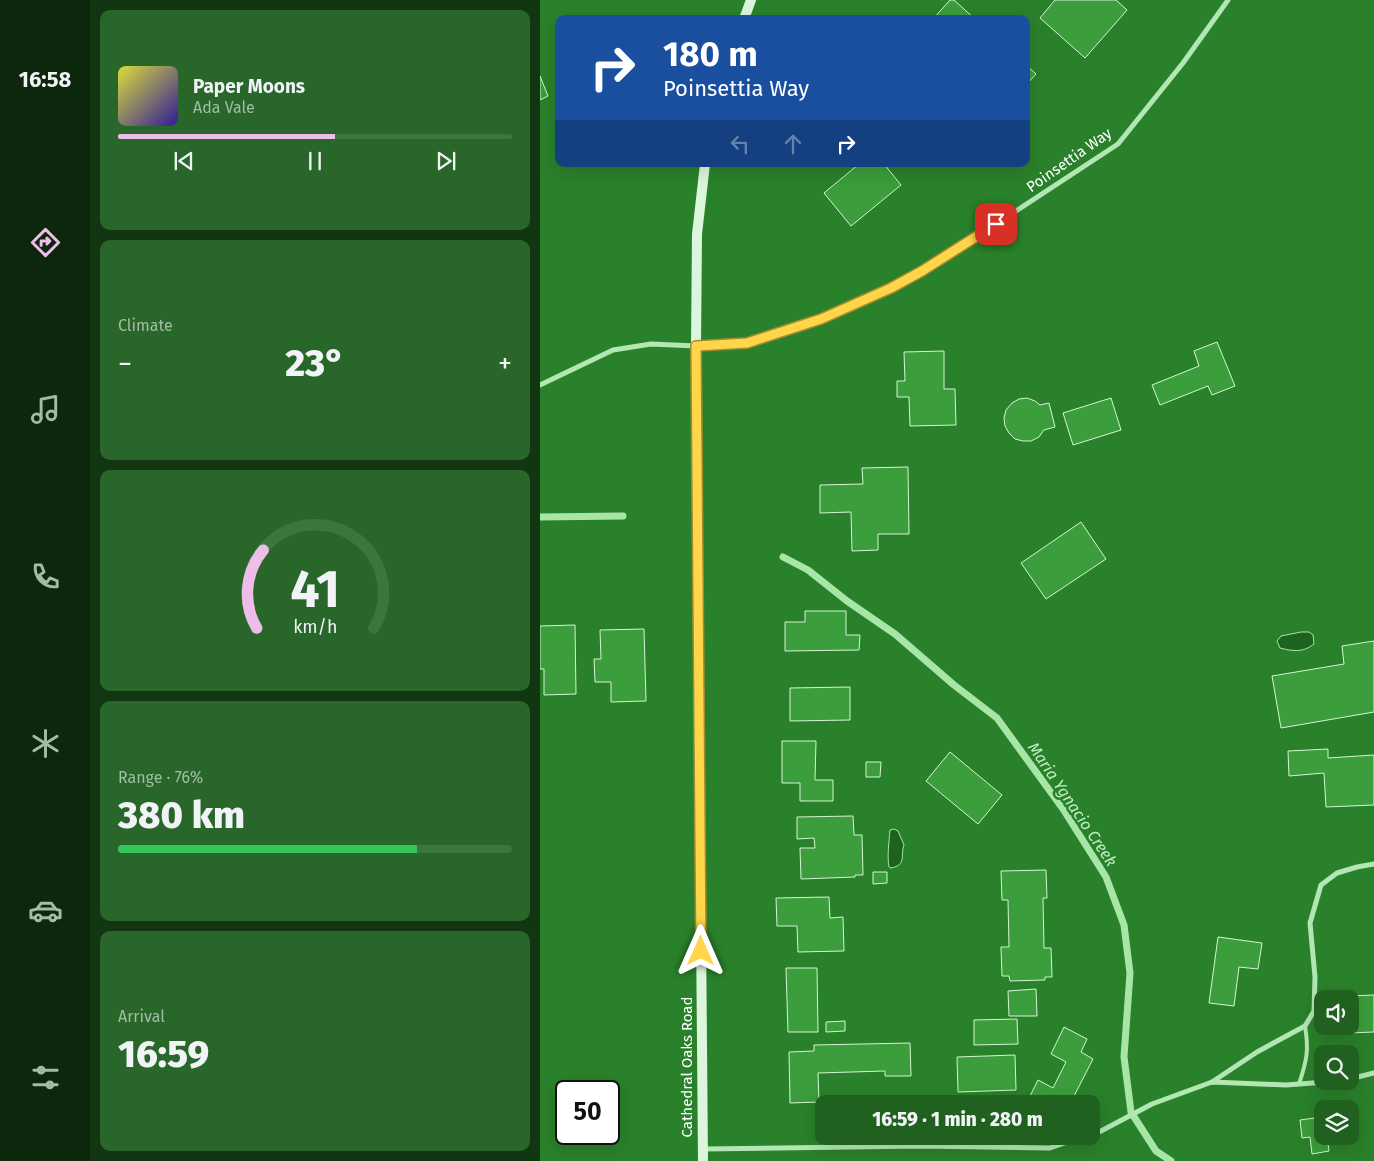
<!DOCTYPE html>
<meta charset="utf-8">
<style>
body{margin:0;font-family:"Fira Sans",sans-serif;background:#286729;color:#f1f3f6;height:100vh;display:flex;flex-direction:column;font-size:19px;white-space:nowrap}
*{box-sizing:border-box;margin:0}
p{font-size:16px;color:#a2bca5}
.icon{flex:none;width:28px;height:28px;fill:none;stroke:currentColor;stroke-width:2;stroke-linecap:round;stroke-linejoin:round}
.map{position:relative;flex:1;overflow:hidden}
.panel{display:flex;flex-direction:column;gap:10px;padding:10px;background:#123512;width:450px}
.panel>*{flex:none}
.guide{position:absolute;left:15px;top:15px;width:475px;height:152px;border-radius:10px;box-shadow:0 5px 20px #0002;background:#1a4fa0;color:#fff;overflow:hidden}
.fabs{position:absolute;left:774px;top:990px;display:grid;gap:10px}
.fabs a{display:grid;place-items:center;width:45px;height:45px;border-radius:10px;background:#206120;box-shadow:0 5px 20px #0002;font-size:25px}
.speed{position:absolute;left:15px;top:1080px;display:flex;gap:10px;font-size:25px;font-weight:700;text-align:center}
.speed>*{display:grid;place-content:center;width:65px;height:65px;border-radius:50%;background:#206120;box-shadow:0 5px 20px #0002;line-height:1}
.speed .limit{border:2px solid #111;border-radius:8px;background:#fff;color:#111}
.pin{position:absolute;display:grid;place-items:center;width:42px;height:42px;color:#fff;margin:-21px;border-radius:10px;box-shadow:0 2px 8px #0006}
.me{position:absolute;width:55px;margin:-28px;rotate:0deg;stroke-linejoin:round;filter:drop-shadow(0 0 4px #0008)}
.turn{display:flex;align-items:center;gap:18px;height:105px;padding:0 25px;font-size:22px}
.turn .icon{width:65px;height:65px;stroke-width:2.5}
.turn b{display:block;font-size:35px;line-height:42px}
.lanes{display:flex;align-items:center;height:48px;padding:0 25px;background:#0003;justify-content:center;gap:25px;direction:ltr}
.lanes .off{opacity:.35}
.big{font-size:38px;font-weight:800;line-height:1.1}
.panel .tile{flex:1;display:flex;flex-direction:column;justify-content:center;gap:8px;min-width:0;padding:0 18px;border-radius:10px;background:#286729}
.panel .dial{align-items:center;gap:0}
.dial svg{height:130px;overflow:visible;fill:none;stroke:#3d753e;stroke-width:7;stroke-linecap:round;text-anchor:middle}
.dial text{fill:#f1f3f6;stroke:none}
.song{display:flex;align-items:center;gap:15px}
.cover{width:60px;height:60px;border-radius:8px;background:linear-gradient(135deg,hsl(60 70% 55%),hsl(250 70% 35%))}
.played{height:5px;border-radius:2px;background:linear-gradient(90deg,#efbde9 55%,#3d753e 55%)}
.keys{display:flex;justify-content:space-around;direction:ltr}
.heat{display:flex;justify-content:space-between;align-items:center;font-size:28px;direction:ltr}
.charge{height:8px;border-radius:4px;background:linear-gradient(90deg,#34c759 76%,#3d753e 0)}
.trip{position:absolute;left:275px;top:1095px;width:285px;height:50px;border-radius:10px;background:#206120;box-shadow:0 5px 20px #0002;font-weight:800;line-height:50px;text-align:center}
main{display:flex;flex:1;min-height:0}
.tab-bar{display:flex;flex-direction:column;width:90px;justify-content:space-around;align-items:center;background:#0d270d;color:#a2bca5}
.tab-bar .icon{width:35px;height:35px}
.tab-bar .on{color:#efbde9}
.tab-bar b{font-size:22px;color:#f1f3f6}
.map>svg:first-child{display:block}
</style>
<main>
<nav class="tab-bar">
<b>16:58</b>
<svg class="icon on" aria-label="directions" viewBox="0 0 24 24"><path d="M12 3l9 9-9 9-9-9zM9 14v-3h6M13 9l2 2-2 2"/></svg>
<svg class="icon" aria-label="music" viewBox="0 0 24 24"><path d="M9 18V5l10-2v13"/><circle cx="6" cy="18" r="3"/><circle cx="16" cy="16" r="3"/></svg>
<svg class="icon" aria-label="phone" viewBox="0 0 24 24"><path d="M5 4h4l2 5-3 2q2 4 5 5l2-3 5 2v4C11 20 4 13 5 4z"/></svg>
<svg class="icon" aria-label="climate" viewBox="0 0 24 24"><path d="M12 3v18M4 7l16 10M4 17L20 7"/></svg>
<svg class="icon" aria-label="car" viewBox="0 0 24 24"><path d="M5 17H2v-5l4-1 3-4h7l3 4 3 1v5h-3M9 17h6M6 11h13"/><circle cx="7" cy="17" r="2"/><circle cx="17" cy="17" r="2"/></svg>
<svg class="icon" aria-label="filters" viewBox="0 0 24 24"><path d="M4 7h16M4 17h16"/><circle cx="9" cy="7" r="2"/><circle cx="15" cy="17" r="2"/></svg>
</nav>
<section class="panel">
<div class="tile">
<div class="song"><i class="cover"></i><div><b>Paper Moons</b><p>Ada Vale</p></div></div>
<div class="played"></div>
<div class="keys"><svg class="icon" aria-label="previous" viewBox="0 0 24 24"><path d="M18 5L8 12l10 7zM5 5v14"/></svg><svg class="icon" aria-label="pause" viewBox="0 0 24 24"><path d="M8 5v14M16 5v14"/></svg><svg class="icon" aria-label="next" viewBox="0 0 24 24"><path d="M6 5l10 7-10 7zM19 5v14"/></svg></div>
</div>
<div class="tile"><p>Climate</p>
<div class="heat"><a>−</a><b class="big">23°</b><a>+</a></div>
</div>
<div class="tile dial"><svg viewBox="0 0 100 80">
<path d="M14 69A42 42 0 1 1 86 69"/>
<path d="M14 69A42 42 0 0 1 18 21" stroke="#efbde9"/>
<text x="50" y="56" font-size="32" font-weight="700">41</text>
<text x="50" y="72" font-size="11">km/h</text>
</svg></div>
<div class="tile"><p>Range · 76%</p><b class="big">380 km</b><div class="charge"></div></div>
<div class="tile"><p>Arrival</p><b class="big">16:59</b></div>
</section>
<div class="map">
<svg width="834" height="1161" viewBox="0 0 834 1161">
<rect width="100%" height="100%" fill="#2a812b"/>
<g fill="#1e621f" stroke="#a8e6a7">
<path d="M761,632H769L773,635L774,644C763,653 752,651 740,648L737,641L741,636Z"/>
<path d="M354,829L358,831L364,845C360,856 367,865 351,868L349,867C347,856 349,842 350,830Z"/>
</g>
<g fill="none" stroke-linecap="round" stroke-linejoin="round">
<g stroke="#a8e6a7" stroke-width="7">
<polyline points="0,517 83,516"/>
<polyline points="243,557 268,570 307,601 355,634 414,685 457,718 523,809 566,877 584,925 590,973 584,1057 591,1112 616,1151 631,1161"/>
</g>
</g>
<g fill="#3b9d3b" stroke="#d5f5d5">
<polygon points="410,0 414,0 435,19 393,19"/>
<polygon points="515,0 576,0 587,10 545,58 500,18"/>
<polygon points="486,65 496,74 486,85"/>
<polygon points="0,76 8,96 0,100"/>
<polygon points="319,164 344,164 361,185 311,226 284,193"/>
<polygon points="677,342 695,386 672,395 668,386 620,405 612,385 659,366 654,351"/>
<polygon points="404,351 404,389 415,389 416,425 370,426 369,397 357,397 357,381 365,381 364,352"/>
<polygon points="487,398 495,401 500,405 509,403 515,427 504,430 499,437 491,441 483,441 475,439 469,433 465,426 464,418 466,410 472,403 479,399"/>
<polygon points="571,398 581,430 533,445 523,413"/>
<polygon points="368,467 369,534 338,534 338,550 312,551 311,512 280,513 280,485 323,484 322,468"/>
<polygon points="541,522 566,559 506,599 481,563"/>
<polygon points="265,611 306,611 306,635 320,635 319,650 245,651 245,622 265,622"/>
<polygon points="35,625 36,694 4,695 4,669 0,669 0,626"/>
<polygon points="104,629 106,701 71,702 71,682 55,682 54,659 61,659 60,630"/>
<polygon points="834,641 834,712 741,728 732,676 804,664 802,646"/>
<polygon points="310,687 310,720 250,721 250,688"/>
<polygon points="242,741 276,741 275,780 293,780 293,801 260,801 260,783 242,783"/>
<polygon points="788,749 788,758 834,755 834,805 786,807 784,773 749,776 748,751"/>
<polygon points="410,752 462,795 438,824 386,781"/>
<polygon points="326,762 341,762 340,777 326,777"/>
<polygon points="313,816 314,835 322,835 323,875 315,875 315,877 261,879 260,848 275,848 274,838 257,839 257,817"/>
<polygon points="506,870 507,898 503,898 504,948 511,948 512,977 505,977 505,980 470,981 469,976 462,976 461,947 469,947 468,900 462,900 461,871"/>
<polygon points="333,872 347,872 347,883 333,884"/>
<polygon points="289,897 290,918 303,917 304,951 258,952 257,926 237,926 236,898"/>
<polygon points="678,937 722,943 718,969 699,967 694,1006 669,1003"/>
<polygon points="246,968 277,968 278,1032 248,1032"/>
<polygon points="496,989 497,1016 469,1016 468,991"/>
<polygon points="834,995 834,1032 808,1033 807,1026 810,1026 810,999 806,999 806,996"/>
<polygon points="477,1019 478,1044 434,1045 434,1020"/>
<polygon points="305,1021 305,1031 286,1032 286,1022"/>
<polygon points="524,1027 547,1039 541,1052 553,1059 530,1104 499,1104 489,1098 498,1080 513,1088 526,1062 511,1054"/>
<polygon points="370,1043 371,1076 345,1076 345,1071 278,1073 279,1102 250,1103 249,1052 274,1051 274,1045"/>
<polygon points="475,1055 476,1090 418,1092 417,1057"/>
<polygon points="782,1117 782,1136 787,1136 789,1151 772,1154 770,1137 762,1138 760,1120"/>
</g>
<g fill="none" stroke-linecap="round" stroke-linejoin="round">
<path stroke="#b2e6b2" stroke-width="4" d="M759,1084C767,1060 769,1050 765,1026"/>
<g stroke="#b2e6b2" stroke-width="5">
<polyline points="0,385 73,350 111,344 156,346 207,343 281,319 336,296 382,271 441,234 578,144 643,63 688,0"/>
<polyline points="810,1079 834,1073"/>
<polyline points="672,1082 717,1052 765,1026 774,1011 775,977 770,923 781,885 797,873 817,867 834,864"/>
<polyline points="551,1134 561,1131 612,1104 672,1082 746,1085 799,1081"/>
<polyline points="163,1149 381,1146 510,1148 545,1136"/>
</g>
<g stroke="#dbf6dc" stroke-width="10">
<polyline points="204,19 211,0"/>
<polyline points="163,1161 156,346 157,234 165,164"/>
</g>
</g>
<g fill="none" stroke-linecap="round" stroke-linejoin="round">
<defs>
<polyline id="route" points="161,951 156,346 207,343 281,319 351,288 382,271 456,224"/>
</defs>
<use href="#route" stroke="#a68a30" stroke-width="12"/>
<use href="#route" stroke="#ffd54a" stroke-width="9"/>
</g>
<g text-anchor="middle" stroke-width="5" stroke-linejoin="round" paint-order="stroke">
<g font-size="15" fill="#fff" stroke="#2a812b">
<text transform="translate(529 160) rotate(-35)" y="5">Poinsettia Way</text>
<text transform="translate(147 1067) rotate(-90)" y="5">Cathedral Oaks Road</text>
</g>
<g font-size="16" font-style="italic" fill="#beedbe" stroke="#2a812b">
<text transform="translate(533 804) rotate(56)" y="6">Maria Ygnacio Creek</text>
</g>
</g>
</svg>
<div class="fabs">
<a><svg class="icon" aria-label="sound" viewBox="0 0 24 24"><path d="M4 9h4l5-4v14l-5-4H4zM17 9q2 3 0 6"/></svg></a>
<a><svg class="icon" aria-label="search" viewBox="0 0 24 24"><circle cx="10" cy="10" r="6"/><path d="M15 15l6 6"/></svg></a>
<a><svg class="icon" aria-label="layers" viewBox="0 0 24 24"><path d="M12 4l9 5-9 5-9-5zM3 14l9 5 9-5"/></svg></a>
</div>
<div class="speed"><div class="limit">50</div></div>
<div class="pin" style="left:456px;top:224px;background:#d93025"><svg class="icon" aria-label="arrive" viewBox="0 0 24 24"><path d="M6 21V4h12l-3 4 3 4H6"/></svg></div>
<svg class="me" style="left:161px;top:951px" viewBox="-20 -20 40 40"><path d="M0-17L14 15 0 8-14 15z" fill="#ffd54a" stroke="#fff" stroke-width="4"/></svg>
<div class="trip">16:59 · 1 min · 280 m</div>
<div class="guide">
<div class="turn"><svg class="icon" aria-label="right" viewBox="0 0 24 24"><path d="M7 20v-9h11M14 6l5 5-5 5"/></svg><div><b>180 m</b>Poinsettia Way</div></div>
<div class="lanes"><svg class="icon off" aria-label="left" viewBox="0 0 24 24"><path d="M17 20v-9H6M10 6l-5 5 5 5"/></svg><svg class="icon off" aria-label="ahead" viewBox="0 0 24 24"><path d="M12 20V5M6 11l6-6 6 6"/></svg><svg class="icon" aria-label="right" viewBox="0 0 24 24"><path d="M7 20v-9h11M14 6l5 5-5 5"/></svg></div>
</div>
</div>
</main>
